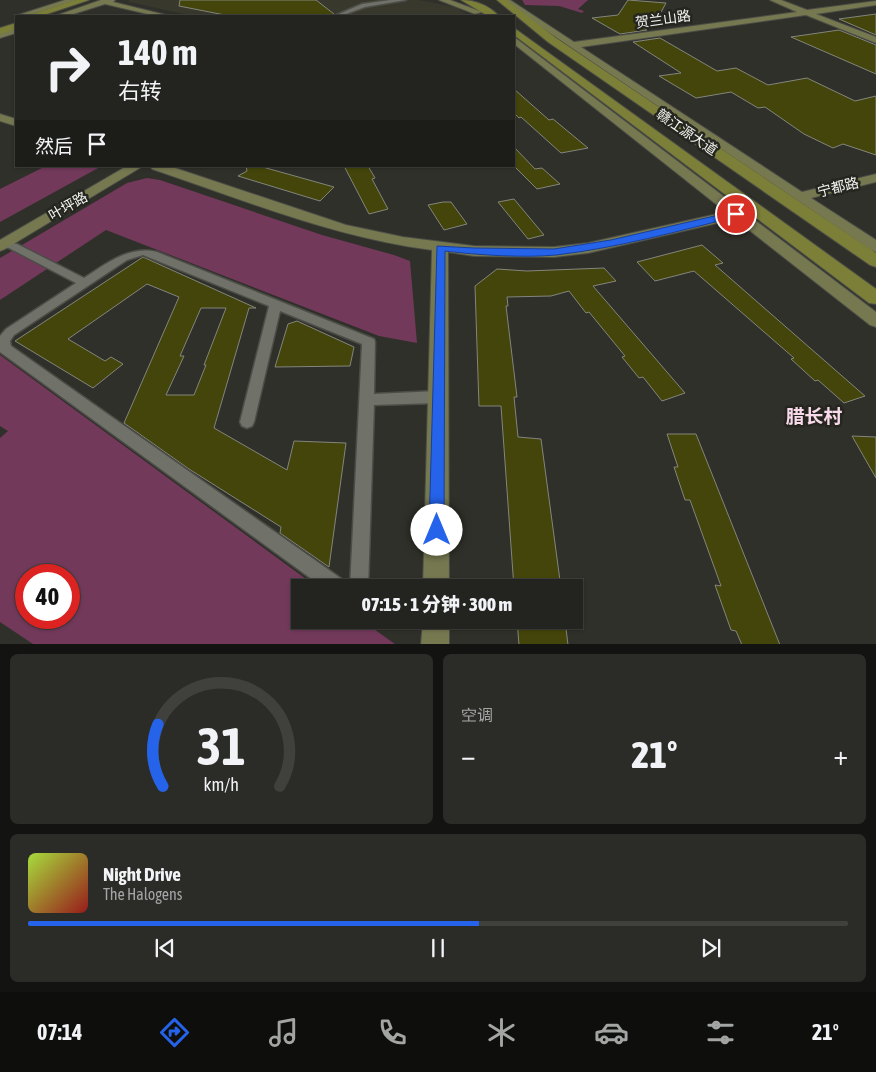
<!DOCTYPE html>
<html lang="zh">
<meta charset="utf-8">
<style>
body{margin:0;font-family:"Asap Condensed","Noto Sans SC",sans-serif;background:#2b2c28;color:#f1f3f6;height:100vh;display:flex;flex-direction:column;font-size:19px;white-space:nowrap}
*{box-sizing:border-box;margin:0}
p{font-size:16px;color:#a3a4a4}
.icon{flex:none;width:28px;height:28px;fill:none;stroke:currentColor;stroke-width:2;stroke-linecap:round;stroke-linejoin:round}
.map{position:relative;height:644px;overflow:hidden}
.sheet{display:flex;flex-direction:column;gap:10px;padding:10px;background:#131411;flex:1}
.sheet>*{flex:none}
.banner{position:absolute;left:15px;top:15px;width:500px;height:152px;border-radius:0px;box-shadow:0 1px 4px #0004,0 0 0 1px #40413d;background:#23241f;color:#f1f3f6;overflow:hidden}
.speed{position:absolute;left:15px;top:564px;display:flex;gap:10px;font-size:25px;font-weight:700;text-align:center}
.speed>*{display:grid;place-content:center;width:65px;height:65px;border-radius:50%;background:#23241f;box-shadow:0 1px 4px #0004,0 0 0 1px #40413d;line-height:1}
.speed .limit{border:8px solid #d22;background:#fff;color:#111}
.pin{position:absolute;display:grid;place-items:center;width:42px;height:42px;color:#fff;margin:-21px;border:2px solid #fff;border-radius:50%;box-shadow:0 1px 5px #0007}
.me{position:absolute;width:55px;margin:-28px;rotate:0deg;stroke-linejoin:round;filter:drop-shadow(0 0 4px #0008)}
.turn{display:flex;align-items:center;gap:18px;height:105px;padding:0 20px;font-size:22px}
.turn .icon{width:65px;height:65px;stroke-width:2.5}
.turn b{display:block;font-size:35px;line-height:42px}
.then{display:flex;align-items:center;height:48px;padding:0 20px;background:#0003;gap:10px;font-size:19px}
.big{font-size:38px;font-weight:800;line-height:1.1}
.sheet .tile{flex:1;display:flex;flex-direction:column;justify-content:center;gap:8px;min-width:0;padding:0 18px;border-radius:8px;background:#2b2c28}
.sheet .dial{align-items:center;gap:0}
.dial svg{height:130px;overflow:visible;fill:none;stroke:#40413d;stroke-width:7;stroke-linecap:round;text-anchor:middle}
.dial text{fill:#f1f3f6;stroke:none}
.song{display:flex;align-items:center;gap:15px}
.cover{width:60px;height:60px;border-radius:8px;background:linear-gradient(135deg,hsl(80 70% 55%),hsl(0 70% 35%))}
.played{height:5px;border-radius:2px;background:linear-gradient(90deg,#2563eb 55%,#40413d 55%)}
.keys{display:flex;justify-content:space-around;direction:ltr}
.heat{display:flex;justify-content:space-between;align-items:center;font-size:28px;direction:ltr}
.sheet .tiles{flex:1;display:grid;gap:10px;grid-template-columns:1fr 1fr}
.tile:last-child{grid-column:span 2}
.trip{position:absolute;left:291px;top:579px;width:292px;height:50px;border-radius:0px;background:#23241f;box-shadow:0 1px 4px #0004,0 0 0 1px #40413d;font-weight:800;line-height:50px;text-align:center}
.tab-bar{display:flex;height:80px;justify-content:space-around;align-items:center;background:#0e0e0c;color:#a3a4a4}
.tab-bar .icon{width:35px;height:35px}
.tab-bar .on{color:#2563eb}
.tab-bar b{font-size:22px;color:#f1f3f6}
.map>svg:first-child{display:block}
</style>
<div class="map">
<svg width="876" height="645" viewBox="0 0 876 645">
<rect width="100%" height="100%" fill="#2f3029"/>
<polygon fill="#38392c" points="129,0 419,0 455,7 470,16 193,16 129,2"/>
<g fill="#72395b" fill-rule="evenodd">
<polygon points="522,0 588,0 578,9 584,11 582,13 559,6 525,5"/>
<polygon points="46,166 100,167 0,222 0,189"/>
<polygon points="147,178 160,180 322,235 394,255 410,261 417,343 379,336 106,230 0,300 0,258 127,183"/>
<path d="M0,355L317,587L300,588V620H361L395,644H33L0,622V438L8,431L0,426ZM26,575H69V618H26Z"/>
</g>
<g fill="#43450a" stroke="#84857d" fill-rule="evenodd">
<polygon points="180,0 316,0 334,14 332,16 230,16 179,6"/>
<polygon points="628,0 666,3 653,27 644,28 647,30 620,34 592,18 618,15"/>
<polygon points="876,14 876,35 839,19"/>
<polygon points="839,30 876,45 876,74 791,37"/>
<polygon points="660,38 717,71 736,68 768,85 807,78 855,101 876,96 876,155 843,144 833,148 804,134 765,107 758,108 731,92 696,98 659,76 681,73 633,42"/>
<polygon points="514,89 549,120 553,119 588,148 561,153 521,117 519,118 514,113"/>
<polygon points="514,147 535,169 542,168 560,184 537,189 514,166"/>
<polygon points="246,166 259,166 334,187 320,201 238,176 247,171"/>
<polygon points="344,166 368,166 375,178 372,179 388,209 369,214"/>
<polygon points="514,199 544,235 528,239 498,202"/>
<polygon points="443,202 451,202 467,224 444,230 428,205"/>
<polygon points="702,245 723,263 715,265 865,396 844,403 818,380 815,381 791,359 794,358 694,271 655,281 637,262"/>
<path d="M143,257L256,308H249L214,428L287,470L294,441L346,443L329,567L280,533L281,527L189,469L124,423L179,297L147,284L68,339L105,361L111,357L123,364L93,388L15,341ZM201,308H226L204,365H206L194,395H166L184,356H180Z"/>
<polygon points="604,268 616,281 593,286 685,393 662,401 643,377 639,378 622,357 625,356 589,312 586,313 569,291 551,296 507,297 508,306 506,306 517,397 514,397 518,437 541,439 561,588 514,588 501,406 479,406 475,286 497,269 527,271"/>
<polygon points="297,321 354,347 350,366 275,367 288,324"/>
<polygon points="667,434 696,434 780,645 742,645 736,631 731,630 715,585 721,586 690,500 685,500 674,467 678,467"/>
<polygon points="852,436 876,437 876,478"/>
<polygon points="517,620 565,620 568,645 519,645"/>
</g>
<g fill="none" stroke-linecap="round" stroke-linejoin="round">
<defs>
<g id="street">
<polygon points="390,0 406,0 365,7 341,16 334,16 362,4"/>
<path d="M4,241L17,244L84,278C106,264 129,245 157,252L374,339L375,342L374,394L438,391L443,393L445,397L443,401L438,403L374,405L368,588H350L362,344L280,311L254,422L252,426L247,428L242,426L240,422L269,306L143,255L127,260L14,335L10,341L11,346L346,582L349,588H324L0,352V336L6,329L76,283L9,248L0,246V242Z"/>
</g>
<g id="secondary">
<polygon points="65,0 77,0 27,16 16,18 15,16"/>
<polygon points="115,0 113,2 170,16 156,16 105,4 67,16 55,16 101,0"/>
<polygon points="439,0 450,0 482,12 475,14"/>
<polygon points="501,0 510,0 574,42 797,12 770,0 781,0 807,10 876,1 876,5 816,14 876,37 876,43 806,15 581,47 802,192 876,174 876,182 811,198 876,240 876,252 871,250"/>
<polygon points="16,28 16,33 0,38 0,32"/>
<path d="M514,37L876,312V327L870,325L735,219L588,253L554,257L474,256L448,252L449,588H423L432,250C336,238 244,200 152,169L150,166H169L346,225L403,237L474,246L554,247L588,243L726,212L514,44Z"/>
<polygon points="0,114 16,119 16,126 0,121"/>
<polygon points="127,166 143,166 5,249 0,251 0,240"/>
<polygon points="423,620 449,620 449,645 421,645"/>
</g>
<g id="primary">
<polygon points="76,0 89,0 41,16 27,16"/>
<path d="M461,0C475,0 488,5 499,16H488Z"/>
<polygon points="497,0 506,0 556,38 876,253 876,267 870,265 548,42"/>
<polygon points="16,23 16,29 0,34 0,28"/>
<polygon points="514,28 876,289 876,304 869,303 514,35"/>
</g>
</defs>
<use href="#street" stroke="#4c4d47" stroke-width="3"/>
<use href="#secondary" stroke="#4c4d47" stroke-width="2"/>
<use href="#primary" stroke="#4c4d47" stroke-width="2"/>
<use href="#street" fill="#707169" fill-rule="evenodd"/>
<use href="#secondary" fill="#767850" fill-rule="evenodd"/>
<use href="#primary" fill="#7c7f37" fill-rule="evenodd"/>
</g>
<path fill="#2563eb" stroke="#184099" d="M736,211L739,212V216C679,231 617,248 556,255C523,258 478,255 445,251L444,530L442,536L437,538L431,536L429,530L437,246L474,248L554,249L611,240Z"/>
<g text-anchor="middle" stroke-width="5" stroke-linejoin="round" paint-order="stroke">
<g font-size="14" fill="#f2f3ee" stroke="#262620">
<text transform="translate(663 19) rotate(-8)" y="5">贺兰山路</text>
<text transform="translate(687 132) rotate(34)" y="5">赣江源大道</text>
<text transform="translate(838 187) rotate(-14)" y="5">宁都路</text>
<text transform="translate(68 206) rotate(-30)" y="5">叶坪路</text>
</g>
<g font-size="19" font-weight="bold" fill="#f9daea" stroke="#262620">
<text x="814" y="423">腊长村</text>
</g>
</g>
</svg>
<div class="speed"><div class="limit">40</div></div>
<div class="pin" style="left:736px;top:214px;background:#d93025"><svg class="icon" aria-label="arrive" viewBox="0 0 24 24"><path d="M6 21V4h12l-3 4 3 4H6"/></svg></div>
<svg class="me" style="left:437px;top:530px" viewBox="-20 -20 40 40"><circle r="19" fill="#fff"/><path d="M0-13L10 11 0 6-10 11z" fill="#2563eb"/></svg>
<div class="trip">07:15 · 1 分钟 · 300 m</div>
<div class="banner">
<div class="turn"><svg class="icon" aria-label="right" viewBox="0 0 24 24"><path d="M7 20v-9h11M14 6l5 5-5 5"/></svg><div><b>140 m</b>右转</div></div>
<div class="then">然后<svg class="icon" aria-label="arrive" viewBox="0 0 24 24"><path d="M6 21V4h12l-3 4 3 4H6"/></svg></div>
</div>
</div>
<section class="sheet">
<div class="tiles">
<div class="tile dial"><svg viewBox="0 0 100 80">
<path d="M14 69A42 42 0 1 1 86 69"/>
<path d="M14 69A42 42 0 0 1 11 31" stroke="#2563eb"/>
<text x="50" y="56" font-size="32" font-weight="700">31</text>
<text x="50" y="72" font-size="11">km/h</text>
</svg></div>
<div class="tile"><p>空调</p>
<div class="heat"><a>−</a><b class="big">21°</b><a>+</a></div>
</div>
<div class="tile">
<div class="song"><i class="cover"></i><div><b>Night Drive</b><p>The Halogens</p></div></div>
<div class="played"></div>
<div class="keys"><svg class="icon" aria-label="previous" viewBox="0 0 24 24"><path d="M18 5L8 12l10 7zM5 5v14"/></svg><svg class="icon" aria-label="pause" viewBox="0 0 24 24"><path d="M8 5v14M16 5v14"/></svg><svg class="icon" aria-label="next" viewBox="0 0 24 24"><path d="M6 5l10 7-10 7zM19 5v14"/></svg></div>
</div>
</div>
</section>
<nav class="tab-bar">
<b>07:14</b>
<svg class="icon on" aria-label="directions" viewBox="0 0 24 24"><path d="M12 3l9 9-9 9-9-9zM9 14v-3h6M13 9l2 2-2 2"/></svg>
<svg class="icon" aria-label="music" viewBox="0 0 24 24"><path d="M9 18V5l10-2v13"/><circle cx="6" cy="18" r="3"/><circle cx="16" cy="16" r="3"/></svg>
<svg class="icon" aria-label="phone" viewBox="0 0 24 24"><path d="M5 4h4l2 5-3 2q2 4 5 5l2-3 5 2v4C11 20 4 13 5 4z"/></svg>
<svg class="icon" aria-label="climate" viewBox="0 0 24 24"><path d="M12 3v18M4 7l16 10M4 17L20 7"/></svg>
<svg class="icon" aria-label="car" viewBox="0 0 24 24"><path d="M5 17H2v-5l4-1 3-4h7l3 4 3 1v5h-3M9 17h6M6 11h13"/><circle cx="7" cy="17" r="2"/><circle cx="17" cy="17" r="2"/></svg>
<svg class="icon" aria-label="filters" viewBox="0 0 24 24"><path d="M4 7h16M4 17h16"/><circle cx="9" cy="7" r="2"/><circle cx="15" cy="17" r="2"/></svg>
<b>21°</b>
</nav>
